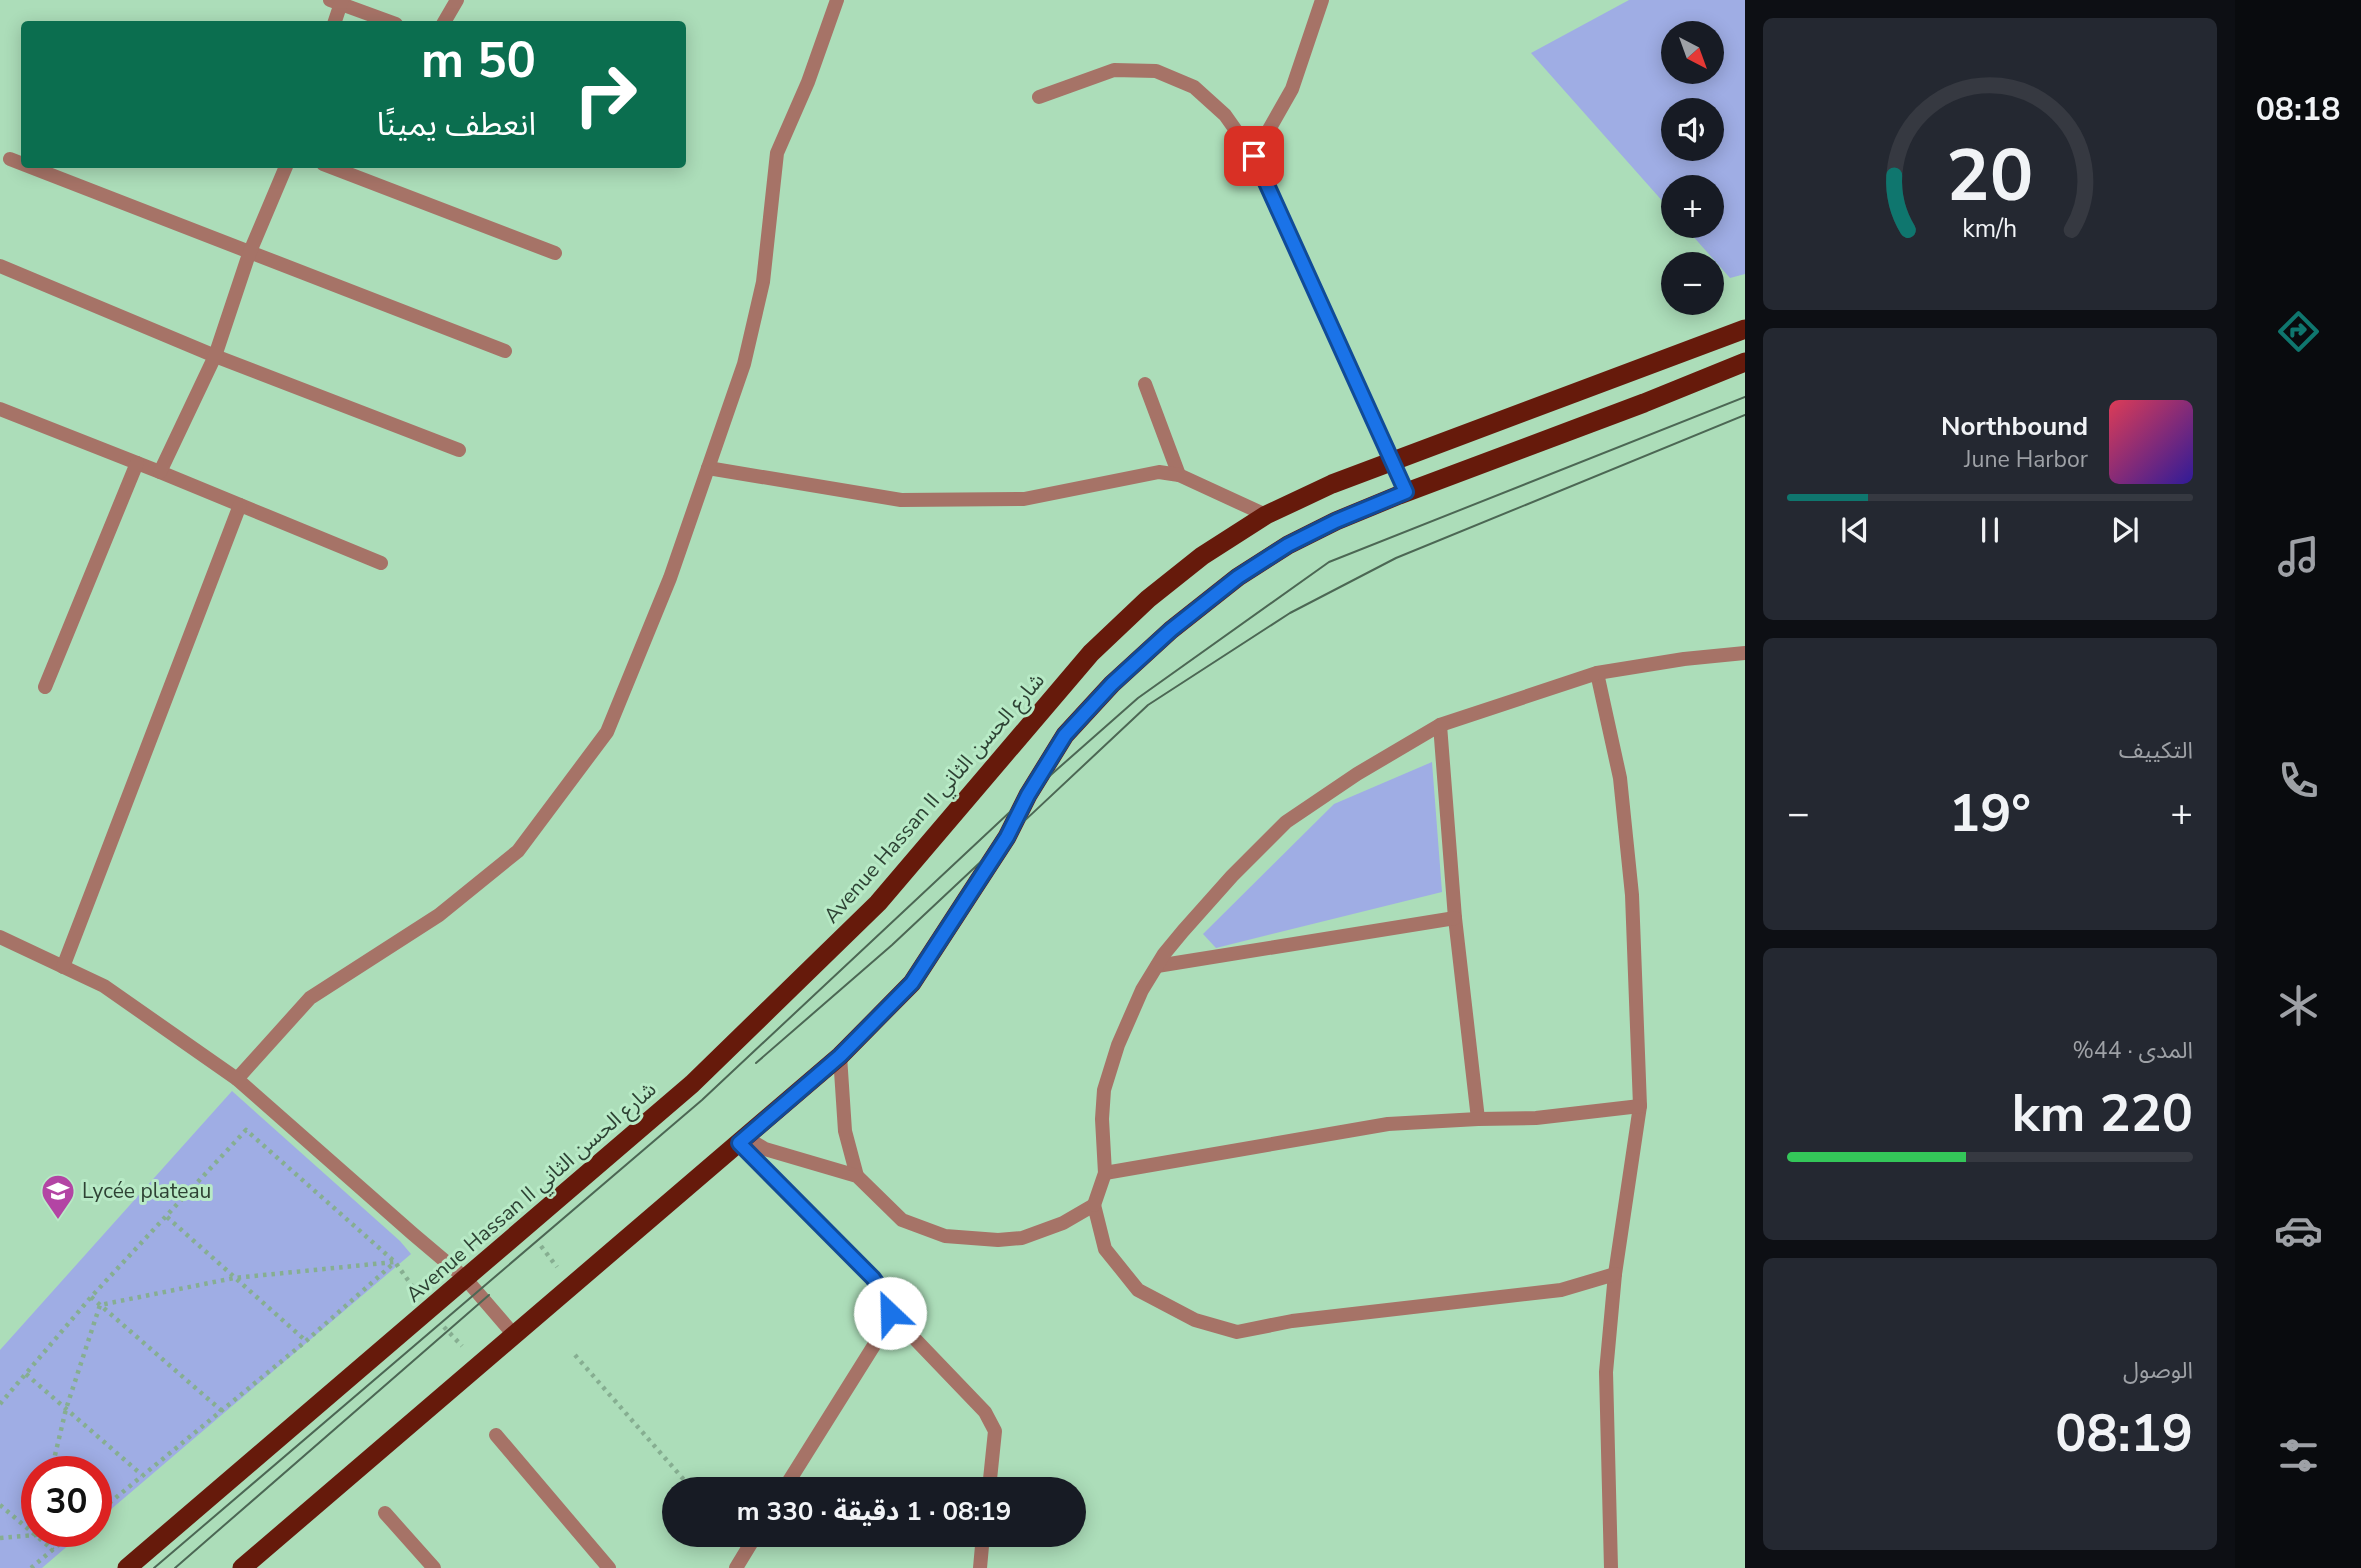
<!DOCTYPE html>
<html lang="ar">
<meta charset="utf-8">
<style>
body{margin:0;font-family:"Nunito Sans","Noto Sans Arabic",sans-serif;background:#242831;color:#f1f3f6;direction:rtl;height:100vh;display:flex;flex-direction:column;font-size:26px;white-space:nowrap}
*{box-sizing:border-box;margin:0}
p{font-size:23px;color:#9ea1a6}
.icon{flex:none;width:38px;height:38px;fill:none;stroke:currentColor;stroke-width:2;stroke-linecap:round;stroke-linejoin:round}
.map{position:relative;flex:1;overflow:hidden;direction:ltr}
.panel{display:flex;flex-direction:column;gap:18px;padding:18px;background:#0d0f14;width:490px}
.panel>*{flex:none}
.banner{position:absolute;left:21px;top:21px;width:665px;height:147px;border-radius:7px;box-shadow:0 4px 18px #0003;direction:rtl;background:#0b6e4f;color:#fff;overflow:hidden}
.needle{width:46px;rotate:139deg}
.tools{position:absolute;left:1661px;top:21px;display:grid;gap:14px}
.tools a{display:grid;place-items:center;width:63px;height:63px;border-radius:50%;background:#171b24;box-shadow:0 4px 18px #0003;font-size:35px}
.speed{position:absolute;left:21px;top:1456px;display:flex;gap:14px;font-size:35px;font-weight:700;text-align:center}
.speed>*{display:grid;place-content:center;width:91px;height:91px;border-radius:50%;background:#171b24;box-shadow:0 4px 18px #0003;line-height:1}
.speed .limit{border:10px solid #d22;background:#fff;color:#111}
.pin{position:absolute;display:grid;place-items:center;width:60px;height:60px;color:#fff;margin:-30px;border-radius:14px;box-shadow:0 4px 10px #0006}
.me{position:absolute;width:77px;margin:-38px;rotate:336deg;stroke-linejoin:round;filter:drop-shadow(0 0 5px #0008)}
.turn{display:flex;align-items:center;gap:24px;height:147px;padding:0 35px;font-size:32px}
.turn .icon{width:91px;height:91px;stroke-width:2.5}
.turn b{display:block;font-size:49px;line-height:60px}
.big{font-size:52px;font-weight:700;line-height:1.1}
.panel .tile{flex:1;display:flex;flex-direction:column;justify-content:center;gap:10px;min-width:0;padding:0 24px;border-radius:10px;background:#242831}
.panel .dial{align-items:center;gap:0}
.dial svg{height:182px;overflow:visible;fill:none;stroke:#363941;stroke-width:7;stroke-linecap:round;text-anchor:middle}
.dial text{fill:#f1f3f6;stroke:none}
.song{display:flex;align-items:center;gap:21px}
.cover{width:84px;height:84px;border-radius:10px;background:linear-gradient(135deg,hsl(350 70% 55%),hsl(250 70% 35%))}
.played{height:7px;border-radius:4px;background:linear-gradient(90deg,#0f766e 20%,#363941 20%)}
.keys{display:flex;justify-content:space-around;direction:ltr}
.heat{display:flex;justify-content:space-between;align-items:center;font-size:38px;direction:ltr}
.charge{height:10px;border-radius:5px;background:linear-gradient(90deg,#34c759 44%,#363941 0)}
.trip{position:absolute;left:662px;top:1477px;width:424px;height:70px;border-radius:35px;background:#171b24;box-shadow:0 4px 18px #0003;font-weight:700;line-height:70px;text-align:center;direction:rtl}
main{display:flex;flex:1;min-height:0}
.dock{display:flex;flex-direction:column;width:126px;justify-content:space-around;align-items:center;background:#090b0e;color:#9ea1a6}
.dock .icon{width:49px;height:49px}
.dock .current{color:#0f766e}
.dock b{font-size:32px;color:#f1f3f6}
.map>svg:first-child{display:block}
</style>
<main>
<nav class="dock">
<b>08:18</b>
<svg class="icon current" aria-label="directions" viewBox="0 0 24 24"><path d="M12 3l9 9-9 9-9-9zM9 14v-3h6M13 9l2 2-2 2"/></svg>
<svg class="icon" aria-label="music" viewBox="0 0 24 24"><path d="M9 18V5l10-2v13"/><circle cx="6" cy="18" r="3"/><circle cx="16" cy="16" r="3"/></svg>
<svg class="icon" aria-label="phone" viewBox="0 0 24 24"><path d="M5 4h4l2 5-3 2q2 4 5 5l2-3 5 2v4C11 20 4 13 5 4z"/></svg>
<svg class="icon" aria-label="climate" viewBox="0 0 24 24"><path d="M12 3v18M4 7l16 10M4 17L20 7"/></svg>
<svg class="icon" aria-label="car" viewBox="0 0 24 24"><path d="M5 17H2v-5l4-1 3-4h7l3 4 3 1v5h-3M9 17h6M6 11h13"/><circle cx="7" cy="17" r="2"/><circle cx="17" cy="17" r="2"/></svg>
<svg class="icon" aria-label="filters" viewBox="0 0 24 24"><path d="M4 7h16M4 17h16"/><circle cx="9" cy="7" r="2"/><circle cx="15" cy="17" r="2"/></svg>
</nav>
<section class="panel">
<div class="tile dial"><svg viewBox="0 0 100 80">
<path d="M14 69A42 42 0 1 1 86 69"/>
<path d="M14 69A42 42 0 0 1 8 45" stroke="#0f766e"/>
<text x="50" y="56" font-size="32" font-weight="700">20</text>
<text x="50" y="72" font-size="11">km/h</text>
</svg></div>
<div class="tile">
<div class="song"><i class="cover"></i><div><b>Northbound</b><p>June Harbor</p></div></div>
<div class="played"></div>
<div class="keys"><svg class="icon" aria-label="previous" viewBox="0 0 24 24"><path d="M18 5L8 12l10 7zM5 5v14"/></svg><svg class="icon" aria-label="pause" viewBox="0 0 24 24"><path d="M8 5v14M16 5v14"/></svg><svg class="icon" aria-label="next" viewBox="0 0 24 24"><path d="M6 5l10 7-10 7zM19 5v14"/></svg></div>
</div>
<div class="tile"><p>التكييف</p>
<div class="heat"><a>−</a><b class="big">19°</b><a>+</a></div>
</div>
<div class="tile"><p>المدى · 44%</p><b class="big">220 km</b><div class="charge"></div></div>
<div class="tile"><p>الوصول</p><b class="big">08:19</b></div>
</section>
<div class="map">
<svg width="1745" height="1568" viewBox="0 0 1745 1568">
<rect width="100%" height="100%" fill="#acddb9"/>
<g fill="#9fade4" fill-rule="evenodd">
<path d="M1629,0H1745V274L1730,278L1684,226H1712V187H1673V213L1531,53ZM1673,33H1712V72H1673ZM1673,110H1712V149H1673Z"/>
<polygon points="1432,762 1442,892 1216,948 1203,934 1334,804"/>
<polygon points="232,1091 400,1241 411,1254 96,1522 96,1472 37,1472 37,1531 85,1531 42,1568 0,1568 0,1350"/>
</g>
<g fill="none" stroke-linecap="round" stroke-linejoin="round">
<g stroke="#86ae91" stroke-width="4.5" stroke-dasharray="3.5 5" stroke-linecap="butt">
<polyline points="167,1217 306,1341"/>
<polyline points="541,1246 557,1267"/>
<polyline points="91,1297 222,1411"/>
<polyline points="444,1327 462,1346"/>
<polyline points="575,1355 692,1489"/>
<polyline points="26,1374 142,1475"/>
<polyline points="0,1404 91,1297 246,1130 395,1262 415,1290"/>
<polyline points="51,1472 66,1409 100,1305 234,1278 394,1262"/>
<polyline points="0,1505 53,1550"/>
<polyline points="96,1514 306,1341 394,1263"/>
<polyline points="0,1538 36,1535 37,1531"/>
<polyline points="31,1568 75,1531"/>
</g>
<g stroke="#a67367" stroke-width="14">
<polyline points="1039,97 1114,70 1156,71 1194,87 1225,115 1254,156 1406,492"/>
<polyline points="1254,156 1292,89 1322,0"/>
<polyline points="1145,384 1179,475"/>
<polyline points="708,468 901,500 1024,499 1159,472 1179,475 1266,515"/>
<polyline points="237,1079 310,998 439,915 518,851 607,732 670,578 744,364 763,282 777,153 808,82 837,0"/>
<polyline points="890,1313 985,1412 995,1431 989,1489"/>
<polyline points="980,1568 983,1535"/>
</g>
<g stroke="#a67367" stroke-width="14">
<polyline points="10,159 505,351"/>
<polyline points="323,164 555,253"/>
<polyline points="0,266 215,356 459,450"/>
</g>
<g stroke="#a67367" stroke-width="14">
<polyline points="330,0 396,24"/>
<polyline points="334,24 342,0"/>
<polyline points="443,24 457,0"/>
<polyline points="0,409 160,472 381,563"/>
<polyline points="160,472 215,356 249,254 287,164"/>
<polyline points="1597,673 1620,778 1632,895 1640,1106 1615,1274 1606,1372 1611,1568"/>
<polyline points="45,687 137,463"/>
<polyline points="1440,725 1455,918 1478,1119"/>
<polyline points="0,937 104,986 237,1079 413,1234 465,1278 514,1335"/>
<polyline points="1157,966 1455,918"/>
<polyline points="63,967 240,505"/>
<polyline points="840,1056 845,1131 857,1176"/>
<polyline points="745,1137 765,1149 857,1176 902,1220 945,1236 998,1240 1022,1238 1063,1223 1094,1205 1105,1249 1138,1290 1195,1320 1237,1332 1292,1321 1561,1290 1615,1274"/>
<path d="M739,1143L873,1277C889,1300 893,1305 883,1331L784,1489"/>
<polyline points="1105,1173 1388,1124 1478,1119 1536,1118 1640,1106"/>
<polyline points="1094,1205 1105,1173 1102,1119 1104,1090 1118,1045 1142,990 1164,954 1183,931 1232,876 1286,822 1357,774 1440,725 1597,673 1684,659 1745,653"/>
<polyline points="496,1435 609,1568"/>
<polyline points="385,1513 434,1568"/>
<polyline points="736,1568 756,1535"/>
</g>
<g stroke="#661a0b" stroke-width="19">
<polyline points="127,1568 692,1084 878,903 1091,653 1148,599 1202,556 1266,515 1332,484 1745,329"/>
<polyline points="242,1568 840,1056 912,983 1007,837 1028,795 1065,735 1112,684 1171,630 1238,577 1288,545 1336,521 1399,495 1644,403 1745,362"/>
</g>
<g stroke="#4c6754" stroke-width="2">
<polyline points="756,1063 892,945 1148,705 1290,613 1396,558 1745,415"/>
<polyline points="154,1568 702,1100 1028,795 1138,698 1329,562 1745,397"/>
<polyline points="175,1568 489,1295"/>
</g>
</g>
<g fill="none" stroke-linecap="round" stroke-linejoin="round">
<defs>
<polyline id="route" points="890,1313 888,1299 873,1278 739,1143 840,1056 912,983 1007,837 1028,795 1065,735 1112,684 1171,630 1238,577 1288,545 1336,521 1406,492 1254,156"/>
</defs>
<use href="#route" stroke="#114b97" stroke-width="18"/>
<use href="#route" stroke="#1a73e8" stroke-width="12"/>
</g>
<defs>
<symbol id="school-pin" viewBox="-11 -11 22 30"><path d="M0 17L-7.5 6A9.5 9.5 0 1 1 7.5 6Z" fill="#b345a4" stroke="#b8eac6"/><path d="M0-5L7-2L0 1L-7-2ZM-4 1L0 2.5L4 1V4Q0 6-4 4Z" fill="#fff"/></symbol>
</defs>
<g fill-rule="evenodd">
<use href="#school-pin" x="39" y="1172" width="38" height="52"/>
</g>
<g text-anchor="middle" stroke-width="6" stroke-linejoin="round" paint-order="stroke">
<g font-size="21" fill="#2e4234" stroke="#b8eac6">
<text transform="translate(934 798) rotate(-49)" y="7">Avenue Hassan II شارع الحسن الثاني</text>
<text transform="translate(531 1192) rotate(-41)" y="7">Avenue Hassan II شارع الحسن الثاني</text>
</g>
<g font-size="21" fill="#2e4234" stroke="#b8eac6" text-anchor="start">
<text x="82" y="1198">Lycée plateau</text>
</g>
</g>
</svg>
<div class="tools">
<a><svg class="needle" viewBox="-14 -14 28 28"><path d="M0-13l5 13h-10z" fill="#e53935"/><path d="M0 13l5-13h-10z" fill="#9ea1a6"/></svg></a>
<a><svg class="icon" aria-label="sound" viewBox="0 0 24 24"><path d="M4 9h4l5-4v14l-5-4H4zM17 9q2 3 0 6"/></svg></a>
<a>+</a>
<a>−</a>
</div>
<div class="speed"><div class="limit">30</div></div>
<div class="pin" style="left:1254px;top:156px;background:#d93025"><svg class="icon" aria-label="arrive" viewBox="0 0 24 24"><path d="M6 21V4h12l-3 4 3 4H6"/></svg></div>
<svg class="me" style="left:890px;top:1313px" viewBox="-20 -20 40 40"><circle r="19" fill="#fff"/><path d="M0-13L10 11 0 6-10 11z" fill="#1a73e8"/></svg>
<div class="trip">08:19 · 1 دقيقة · 330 m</div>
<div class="banner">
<div class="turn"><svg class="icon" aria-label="right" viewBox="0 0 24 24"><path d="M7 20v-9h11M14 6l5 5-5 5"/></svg><div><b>50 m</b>انعطف يمينًا</div></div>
</div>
</div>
</main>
